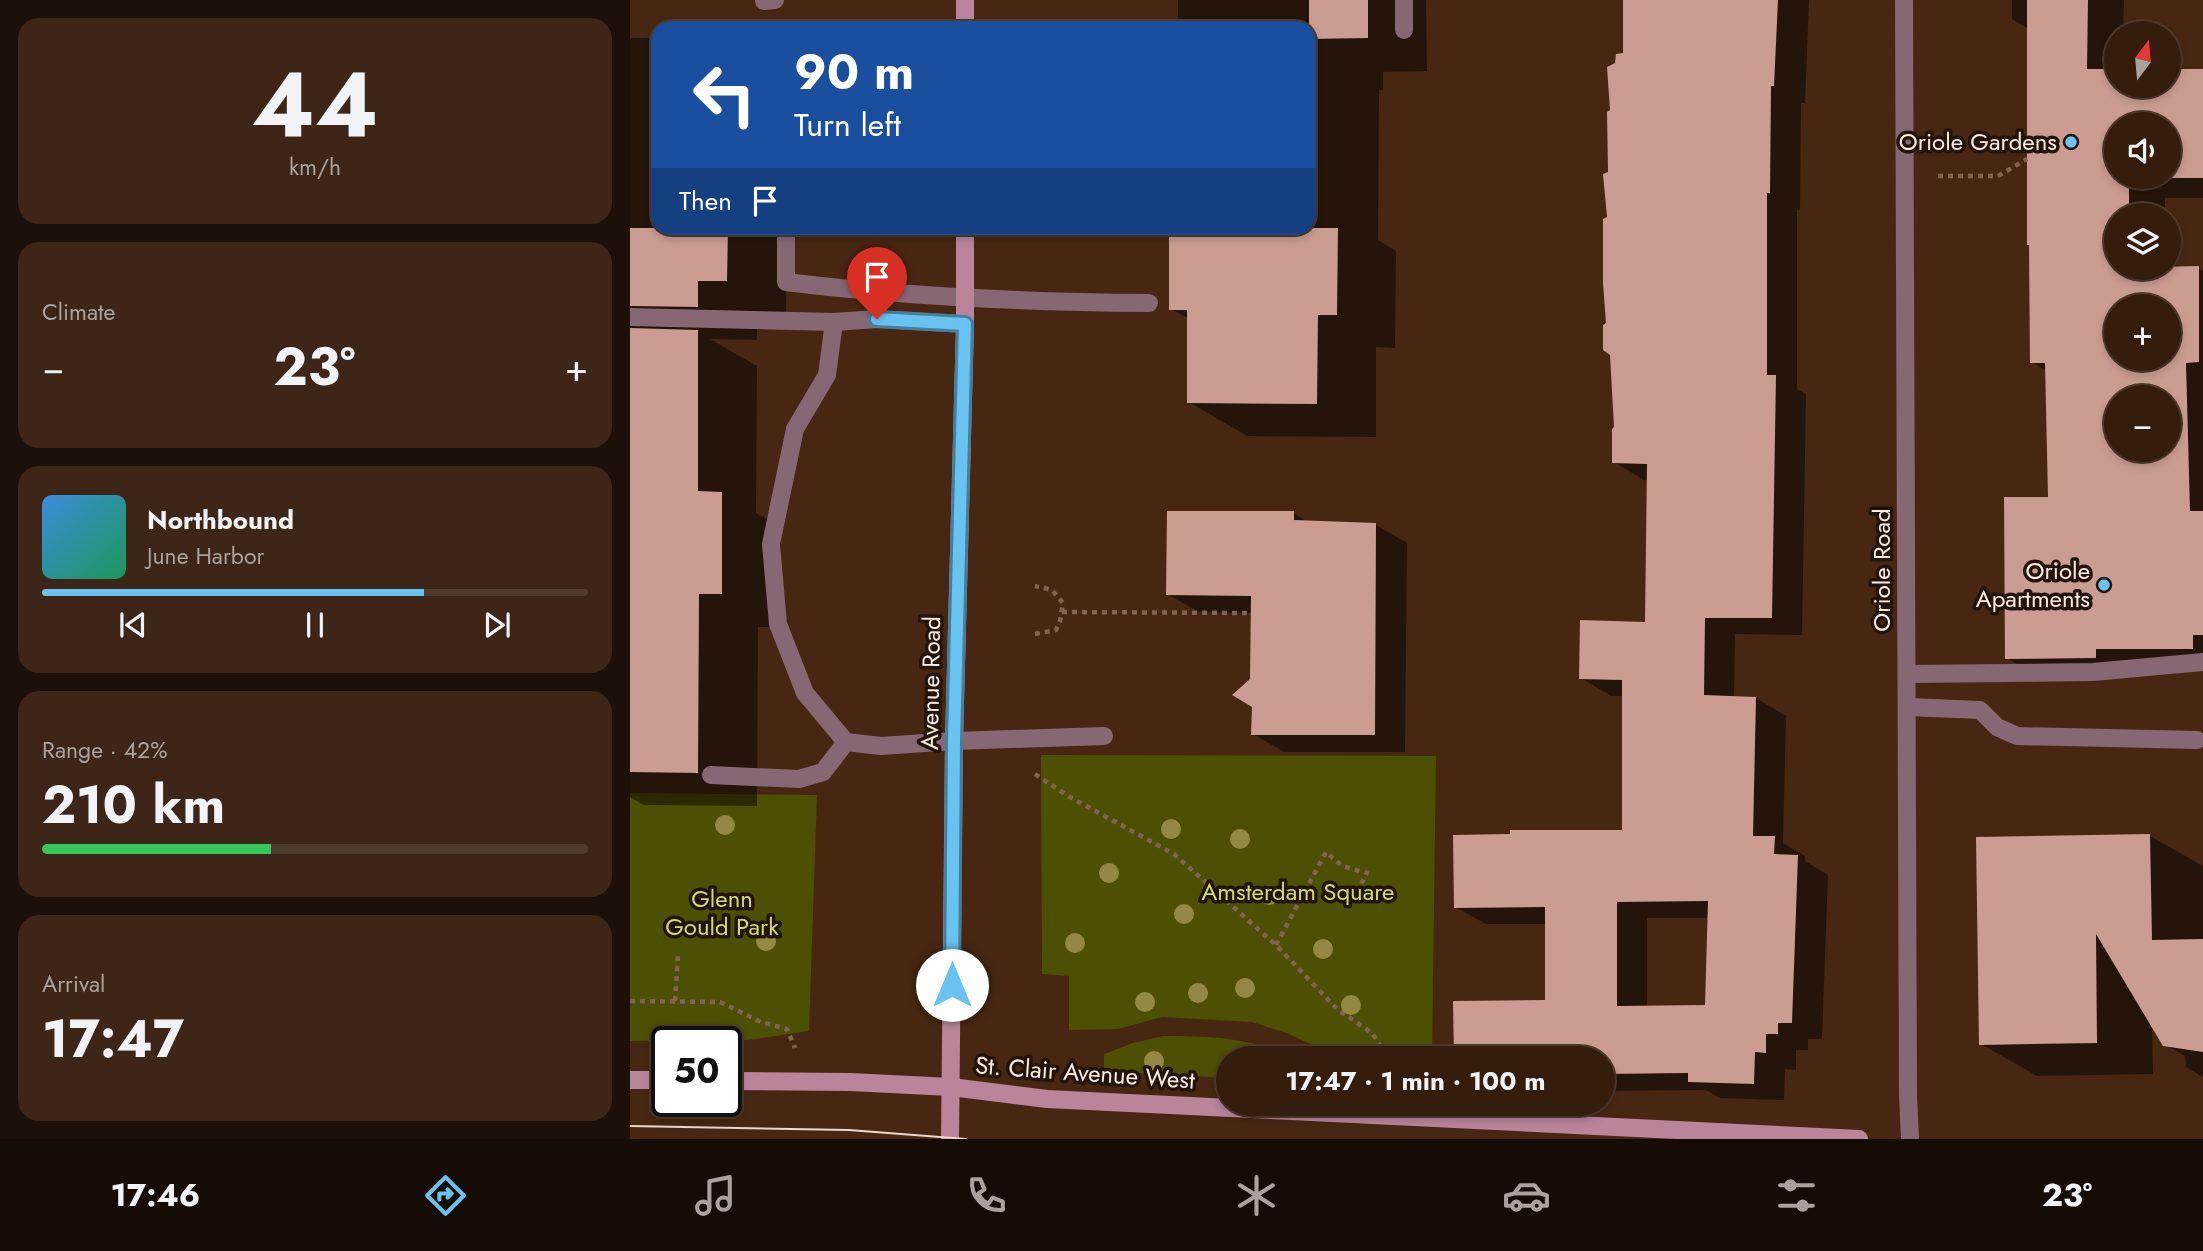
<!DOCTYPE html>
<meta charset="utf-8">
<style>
body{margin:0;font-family:Jost,sans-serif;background:#3d2617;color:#f1f3f6;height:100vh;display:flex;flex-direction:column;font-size:26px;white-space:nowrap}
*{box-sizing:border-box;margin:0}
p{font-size:23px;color:#aaa29e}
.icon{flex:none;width:38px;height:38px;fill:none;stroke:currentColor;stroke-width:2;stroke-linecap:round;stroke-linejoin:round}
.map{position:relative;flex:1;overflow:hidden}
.side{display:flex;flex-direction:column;gap:18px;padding:18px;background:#1d1008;width:630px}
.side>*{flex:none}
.banner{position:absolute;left:21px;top:21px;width:665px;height:214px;border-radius:21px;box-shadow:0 4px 10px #0003,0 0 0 2px #4f3b2e;background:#1a4fa0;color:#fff;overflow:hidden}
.needle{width:46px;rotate:16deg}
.tools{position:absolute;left:1474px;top:21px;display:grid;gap:14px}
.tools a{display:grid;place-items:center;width:77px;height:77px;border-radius:50%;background:#351d0e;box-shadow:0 4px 10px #0003,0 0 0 2px #4f3b2e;font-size:35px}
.speed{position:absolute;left:21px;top:1026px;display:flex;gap:14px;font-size:35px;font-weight:700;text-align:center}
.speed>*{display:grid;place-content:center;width:91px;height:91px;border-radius:50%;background:#351d0e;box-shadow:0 4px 10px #0003,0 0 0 2px #4f3b2e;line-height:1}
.speed .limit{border:4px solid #111;border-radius:10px;background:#fff;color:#111}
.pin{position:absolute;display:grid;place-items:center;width:60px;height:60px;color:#fff;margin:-72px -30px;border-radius:50% 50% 50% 0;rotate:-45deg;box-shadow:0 0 7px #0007}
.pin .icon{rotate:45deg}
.me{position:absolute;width:77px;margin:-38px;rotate:0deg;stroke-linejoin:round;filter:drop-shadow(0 0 5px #0008)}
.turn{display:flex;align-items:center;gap:24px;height:147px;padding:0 28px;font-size:32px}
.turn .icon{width:91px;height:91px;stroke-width:2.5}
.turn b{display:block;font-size:49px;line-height:60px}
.then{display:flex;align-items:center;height:66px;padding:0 28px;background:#0003;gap:14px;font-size:26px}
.big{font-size:52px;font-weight:700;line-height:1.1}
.side .card{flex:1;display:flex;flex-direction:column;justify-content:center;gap:10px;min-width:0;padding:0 24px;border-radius:21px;background:#3d2617}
.side .dial{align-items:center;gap:0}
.dial b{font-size:91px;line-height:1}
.song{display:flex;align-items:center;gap:21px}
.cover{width:84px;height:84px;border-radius:10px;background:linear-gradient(135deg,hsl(210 70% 55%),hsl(150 70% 35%))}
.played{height:7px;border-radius:4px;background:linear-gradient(90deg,#69c3f1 70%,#4f3b2e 70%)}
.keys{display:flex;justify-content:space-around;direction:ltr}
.heat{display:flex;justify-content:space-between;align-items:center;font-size:38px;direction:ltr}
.charge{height:10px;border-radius:5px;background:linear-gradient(90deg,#34c759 42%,#4f3b2e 0)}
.trip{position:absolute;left:586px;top:1046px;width:399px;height:70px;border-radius:35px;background:#351d0e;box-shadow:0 4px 10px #0003,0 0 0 2px #4f3b2e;font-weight:700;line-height:70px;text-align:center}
.tabs{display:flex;height:112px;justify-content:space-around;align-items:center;background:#150c06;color:#aaa29e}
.tabs .icon{width:49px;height:49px}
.tabs .selected{color:#69c3f1}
.tabs b{font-size:32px;color:#f1f3f6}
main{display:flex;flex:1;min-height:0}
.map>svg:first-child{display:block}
</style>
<main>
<section class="side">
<div class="card dial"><b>44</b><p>km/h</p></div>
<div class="card"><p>Climate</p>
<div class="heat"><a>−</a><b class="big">23°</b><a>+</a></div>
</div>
<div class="card">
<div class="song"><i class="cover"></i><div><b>Northbound</b><p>June Harbor</p></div></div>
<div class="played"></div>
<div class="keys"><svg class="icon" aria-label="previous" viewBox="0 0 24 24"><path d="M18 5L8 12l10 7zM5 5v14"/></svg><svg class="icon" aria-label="pause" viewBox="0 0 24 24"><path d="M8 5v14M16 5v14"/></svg><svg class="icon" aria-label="next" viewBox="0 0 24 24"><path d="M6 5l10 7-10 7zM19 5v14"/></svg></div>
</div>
<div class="card"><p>Range · 42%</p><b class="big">210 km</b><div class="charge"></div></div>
<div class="card"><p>Arrival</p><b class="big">17:47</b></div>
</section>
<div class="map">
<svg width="1573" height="1139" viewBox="0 0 1573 1139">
<rect width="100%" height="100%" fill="#472712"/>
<g fill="#4d5003">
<polygon points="411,755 806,756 802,1059 714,1059 656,1033 622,1022 532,1017 488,1029 439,1030 439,976 412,974"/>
<polygon points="0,793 187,795 179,1031 118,1040 0,1041"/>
<path d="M533,1036C586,1036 620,1038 669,1059H598V1078L474,1071V1054L503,1043Z"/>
</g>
<g fill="#0007" fill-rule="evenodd">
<polygon points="548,0 796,0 797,71 753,72 753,90 749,90 748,240 766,251 765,348 746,347 746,437 617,436 559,402 559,319 541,309 541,228 679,228 679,28 548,28"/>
<path d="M995,0H1179L1175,103H1171L1170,210H1167V389L1176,394L1172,635L1105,634L1104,698H1126L1156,716L1153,843L1175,856V861L1198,875L1192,1039H1178V1050H1166V1070L1155,1069L1154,1100L1090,1098L1076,1090L973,1091V1059L917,1002V924H856L825,907L994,831V696H981L951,678L1017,623L1019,480H1014L984,462L986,427L978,324L982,111L995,55ZM1017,918H1079L1076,1007H1017Z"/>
<path d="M1382,0H1494L1493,33H1486V86H1538L1573,71V198H1535V215H1486V268H1568L1573,271V669H1502V678L1413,679L1377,658L1420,499L1417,371L1402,362L1399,29L1382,19ZM1486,124H1538V177H1486ZM1486,306H1538V359H1486ZM1486,397H1538V450H1486Z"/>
<polygon points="0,38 28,38 28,228 157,228 156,314 127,314 127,340 80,339 127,366 126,513 151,527 150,627 128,627 127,806 14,805 0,797"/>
<polygon points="663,513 679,523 746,525 777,543 775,752 654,752 623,734 622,613 569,612 537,594"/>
<polygon points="1520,836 1573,866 1573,1077 1556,1067 1555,1056 1534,1044 1522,1025 1523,1074 1407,1076 1351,1044"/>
</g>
<g fill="#cb9c92" fill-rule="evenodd">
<polygon points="679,0 738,0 738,38 679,39"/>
<path d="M993,0H1148L1144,86H1141L1140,193H1137V375H1146L1142,618H1075L1074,695L1126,697L1123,836H1145L1144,854L1168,855L1162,1023H1148V1034H1136V1053L1125,1052L1124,1084L1058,1082V1073L973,1074V1059H824L823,1001L915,1000V907L824,908L823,835L880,834V830H992V680L949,679L950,620L1015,622L1017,464L982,463V429L984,427L980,355L973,350V325L976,323L973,283V219L977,217L973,174L978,172L977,112L980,110L977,67L985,63L986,54L993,53ZM1078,901L1075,1005L987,1006V902Z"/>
<path d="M1397,0H1458L1457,69H1486V86H1538V69H1573V178H1499V215H1486V268L1569,266V362L1556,363L1560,511H1573V635H1563V649H1466V658L1375,659L1374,497H1418L1415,363H1400L1399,245H1397ZM1486,124H1538V177H1486ZM1486,306H1538V359H1486ZM1486,397H1538V450H1486Z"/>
<polygon points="0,228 98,228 97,281 68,281 68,307 0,306"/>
<polygon points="539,228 708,228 707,315 688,315 687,404 557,403 557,310 539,310"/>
<polygon points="0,328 68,330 68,491 92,492 92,594 69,594 68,773 0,772"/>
<polygon points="537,511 664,511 664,520 746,523 745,735 621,735 622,707 602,695 620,679 621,596 536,595"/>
<polygon points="1520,834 1522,940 1573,939 1573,1052 1533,1046 1466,934 1467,1043 1349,1045 1346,837"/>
</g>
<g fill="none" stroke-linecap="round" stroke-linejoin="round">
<g stroke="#806453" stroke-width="4.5" stroke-dasharray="5 5" stroke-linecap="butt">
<polyline points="1308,176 1368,176 1397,159"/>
<polyline points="432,612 620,613"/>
<polyline points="405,634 426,630 430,621 433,603 422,590 405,586"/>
<polyline points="405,774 438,796 544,854 646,945 707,1009 742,1033 759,1059"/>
<polyline points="646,945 696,852 712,866 737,873 728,890"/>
<polyline points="0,1001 90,1002 131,1022 157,1029 165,1048"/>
<polyline points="45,1001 48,955"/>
</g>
<g stroke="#886775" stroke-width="18">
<polyline points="774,0 774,30"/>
<polyline points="134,1 145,0"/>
<path d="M156,228V282C277,297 397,302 519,303"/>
<polyline points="0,317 204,322 247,319 335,324"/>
<polyline points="204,322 197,375 165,429 141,544 148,624 175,693 216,742 251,746 324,741 474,736"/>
<polyline points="1277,674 1463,672 1573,662"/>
<polyline points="1278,707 1350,710 1367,727 1387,736 1567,740"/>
<polyline points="81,775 169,779 193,772 216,742"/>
</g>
<polyline stroke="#886775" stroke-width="18" points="1274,0 1278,1095 1280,1139"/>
<g stroke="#ba859b" stroke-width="18">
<polyline points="335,0 335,28"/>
<polyline points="0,1080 37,1080"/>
<polyline points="96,1081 220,1082 321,1087 417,1099 1229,1139"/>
<polyline points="320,1139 324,741 335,324 335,228"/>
</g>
<polyline stroke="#ebd7cc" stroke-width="2" points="0,1126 219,1130 336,1139"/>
</g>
<g fill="#948944">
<circle cx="95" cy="825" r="10"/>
<circle cx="541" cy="829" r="10"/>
<circle cx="610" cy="839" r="10"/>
<circle cx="479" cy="873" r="10"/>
<circle cx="639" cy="895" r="10"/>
<circle cx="554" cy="914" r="10"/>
<circle cx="136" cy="941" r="10"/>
<circle cx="445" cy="943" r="10"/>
<circle cx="693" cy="949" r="10"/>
<circle cx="615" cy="988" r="10"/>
<circle cx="568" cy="993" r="10"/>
<circle cx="515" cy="1002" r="10"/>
<circle cx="721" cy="1005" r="10"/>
<circle cx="524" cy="1061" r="10"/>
</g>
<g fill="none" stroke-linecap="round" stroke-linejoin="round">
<defs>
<polyline id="route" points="247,319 335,324 324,741 322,985"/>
</defs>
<use href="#route" stroke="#447f9d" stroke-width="18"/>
<use href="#route" stroke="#69c3f1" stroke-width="12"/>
</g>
<g fill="#69c3f1" stroke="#22140b" stroke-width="2.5">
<circle cx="1441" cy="142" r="7"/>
<circle cx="1474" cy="585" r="7"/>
</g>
<g text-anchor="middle" stroke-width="7" stroke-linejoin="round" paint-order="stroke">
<g font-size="24" fill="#fdebe1" stroke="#22140b" text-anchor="end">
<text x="1427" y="150">Oriole Gardens</text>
<text x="1460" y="579">Oriole<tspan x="1460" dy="28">Apartments</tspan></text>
</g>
<g font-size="24" fill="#fdebe1" stroke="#22140b">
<text transform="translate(1252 570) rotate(-90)" y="8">Oriole Road</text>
<text transform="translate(301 683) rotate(-89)" y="8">Avenue Road</text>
<text transform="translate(455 1073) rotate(4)" y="8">St. Clair Avenue West</text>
</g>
<g font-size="24" fill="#d3da6d" stroke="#22140b">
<text x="668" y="900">Amsterdam Square</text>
<text x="92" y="907">Glenn<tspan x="92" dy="28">Gould Park</tspan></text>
</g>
</g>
</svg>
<div class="tools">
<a><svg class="needle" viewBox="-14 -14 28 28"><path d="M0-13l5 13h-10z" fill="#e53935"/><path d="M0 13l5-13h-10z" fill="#aaa29e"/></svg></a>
<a><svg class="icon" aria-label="sound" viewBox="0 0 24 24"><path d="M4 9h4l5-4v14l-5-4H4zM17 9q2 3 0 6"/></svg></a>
<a><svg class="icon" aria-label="layers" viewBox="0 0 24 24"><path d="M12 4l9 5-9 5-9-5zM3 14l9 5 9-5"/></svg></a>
<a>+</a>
<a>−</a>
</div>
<div class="speed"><div class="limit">50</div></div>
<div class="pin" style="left:247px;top:319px;background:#d93025"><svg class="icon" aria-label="arrive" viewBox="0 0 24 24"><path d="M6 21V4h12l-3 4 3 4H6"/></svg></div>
<svg class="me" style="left:322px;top:985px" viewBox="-20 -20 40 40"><circle r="19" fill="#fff"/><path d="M0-13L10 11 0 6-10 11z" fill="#69c3f1"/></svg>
<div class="trip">17:47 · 1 min · 100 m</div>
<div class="banner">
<div class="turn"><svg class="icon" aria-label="left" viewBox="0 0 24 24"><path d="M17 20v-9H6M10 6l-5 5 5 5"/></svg><div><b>90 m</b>Turn left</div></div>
<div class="then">Then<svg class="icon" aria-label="arrive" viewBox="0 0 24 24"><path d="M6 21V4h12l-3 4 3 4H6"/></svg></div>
</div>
</div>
</main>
<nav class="tabs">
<b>17:46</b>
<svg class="icon selected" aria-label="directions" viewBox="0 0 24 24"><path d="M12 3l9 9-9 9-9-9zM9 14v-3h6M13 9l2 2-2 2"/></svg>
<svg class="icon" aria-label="music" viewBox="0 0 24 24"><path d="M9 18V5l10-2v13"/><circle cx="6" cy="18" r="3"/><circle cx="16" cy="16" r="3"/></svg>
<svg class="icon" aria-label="phone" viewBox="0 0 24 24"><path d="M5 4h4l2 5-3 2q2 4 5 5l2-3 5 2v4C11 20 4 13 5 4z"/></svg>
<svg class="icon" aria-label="climate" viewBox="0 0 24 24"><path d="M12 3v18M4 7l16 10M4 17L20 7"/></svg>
<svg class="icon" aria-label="car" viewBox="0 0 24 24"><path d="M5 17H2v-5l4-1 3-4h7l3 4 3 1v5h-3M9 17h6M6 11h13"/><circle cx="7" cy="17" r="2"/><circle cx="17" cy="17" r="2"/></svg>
<svg class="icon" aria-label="filters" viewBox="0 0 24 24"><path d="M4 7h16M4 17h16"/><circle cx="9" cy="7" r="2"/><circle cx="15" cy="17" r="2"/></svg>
<b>23°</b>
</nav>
